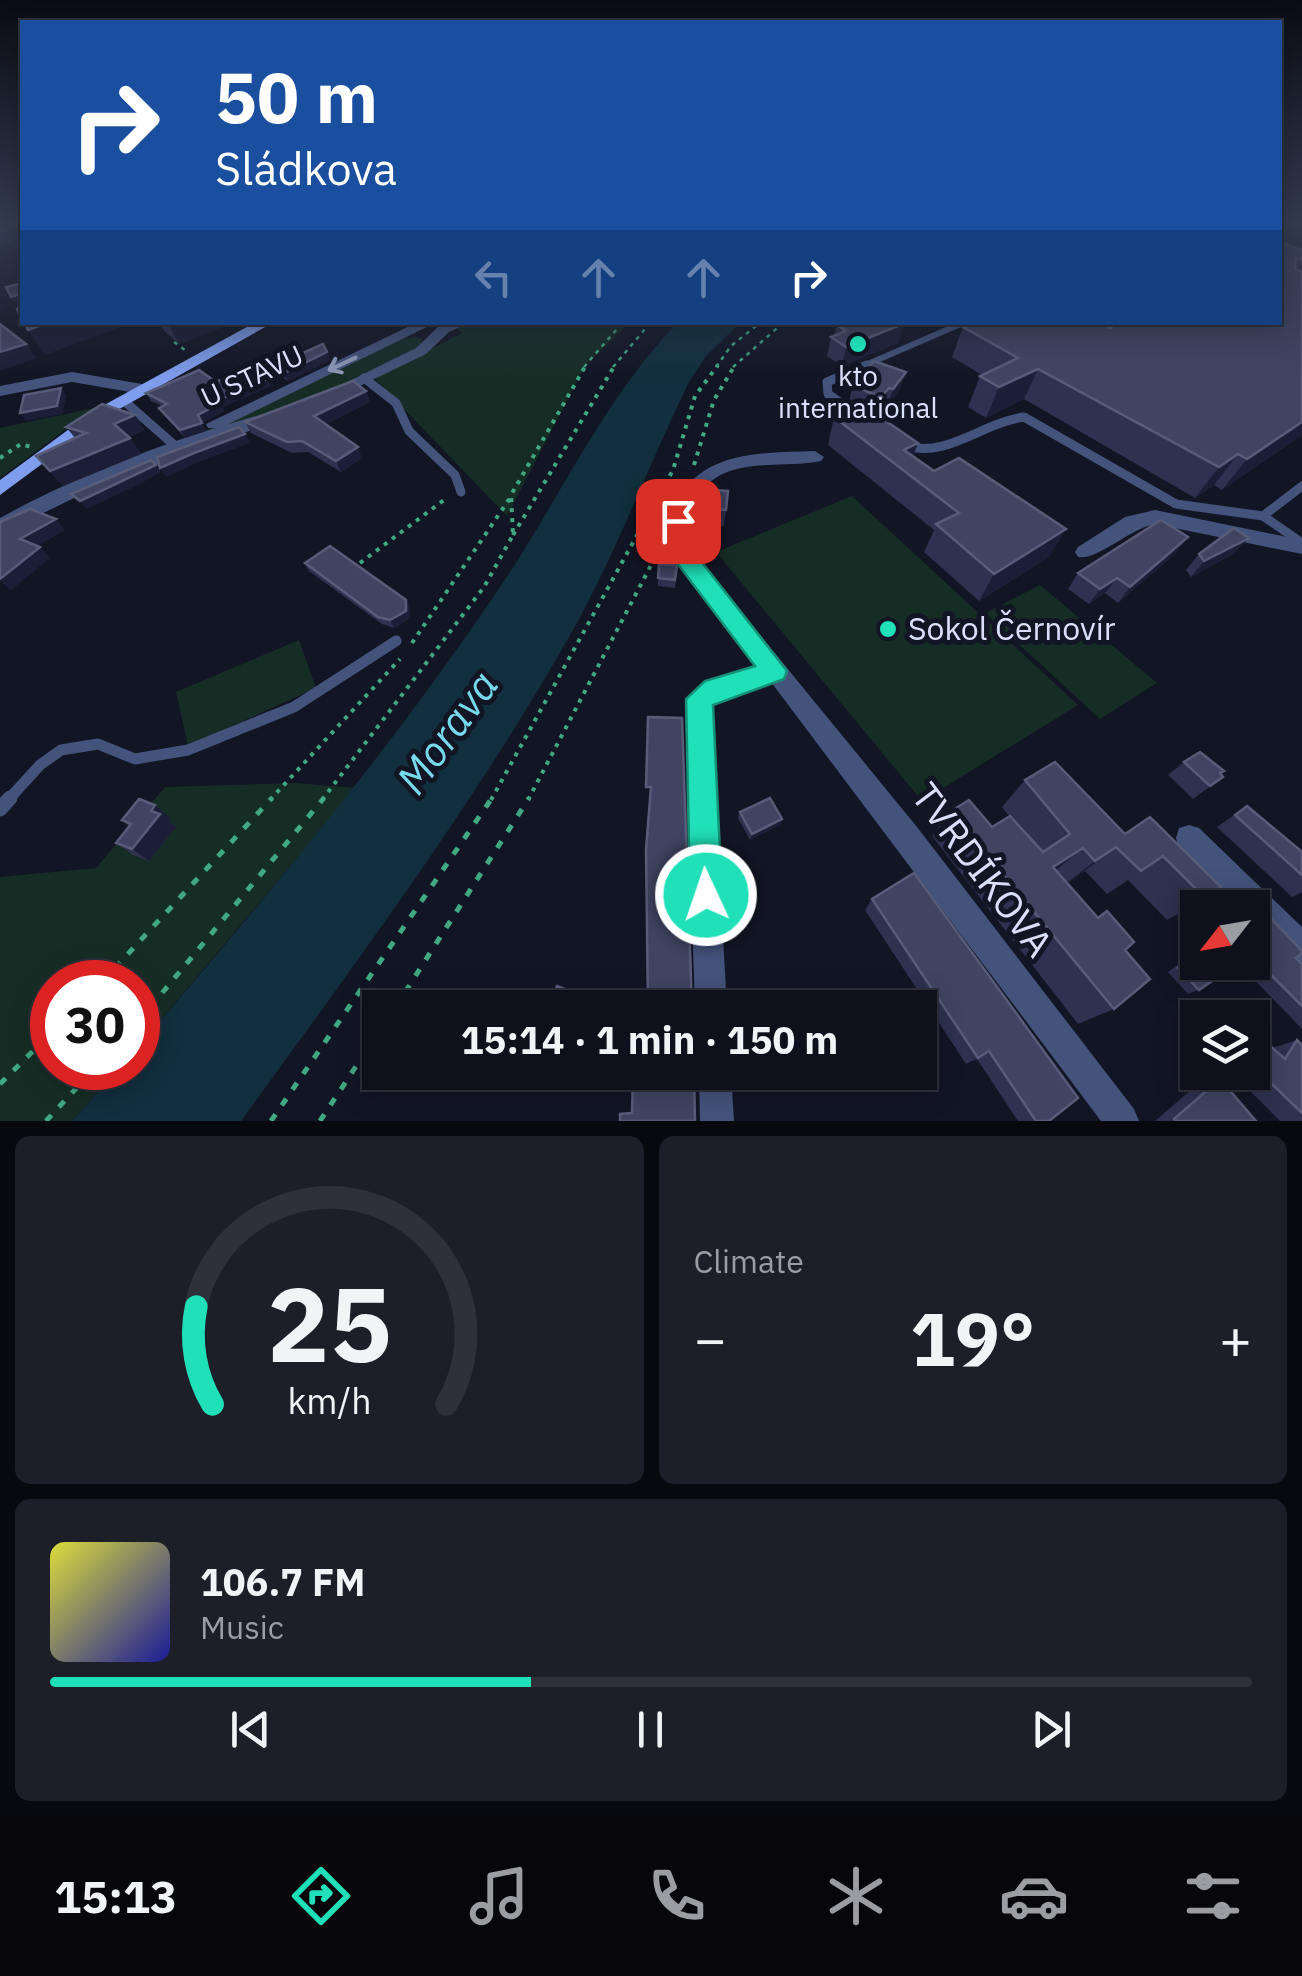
<!DOCTYPE html>
<meta charset="utf-8">
<style>
body{margin:0;font-family:"IBM Plex Sans",sans-serif;background:#1c1e28;color:#f1f3f6;height:100vh;display:flex;flex-direction:column;font-size:38px;white-space:nowrap}
*{box-sizing:border-box;margin:0}
p{font-size:32px;color:#9b9da3}
.icon{flex:none;width:55px;height:55px;fill:none;stroke:currentColor;stroke-width:2;stroke-linecap:round;stroke-linejoin:round}
.map{position:relative;height:1121px;overflow:hidden}
.drawer{display:flex;flex-direction:column;gap:15px;padding:15px;background:#08090f;flex:1}
.drawer>*{flex:none}
.hud{position:absolute;left:20px;top:20px;width:1262px;height:305px;border-radius:0px;box-shadow:0 5px 25px #0003,0 0 0 2px #2e303a;background:#1a4fa0;color:#fff;overflow:hidden}
.needle{width:65px;rotate:239deg}
.tools{position:absolute;left:1180px;top:890px;display:grid;gap:20px}
.tools a{display:grid;place-items:center;width:90px;height:90px;border-radius:0px;background:#0e101b;box-shadow:0 5px 25px #0003,0 0 0 2px #2e303a;font-size:50px}
.speed{position:absolute;left:30px;top:960px;display:flex;gap:20px;font-size:50px;font-weight:700;text-align:center}
.speed>*{display:grid;place-content:center;width:130px;height:130px;border-radius:50%;background:#0e101b;box-shadow:0 5px 25px #0003,0 0 0 2px #2e303a;line-height:1}
.speed .limit{border:15px solid #d22;background:#fff;color:#111}
.pin{position:absolute;display:grid;place-items:center;width:85px;height:85px;color:#fff;margin:-42px;border-radius:20px;box-shadow:0 5px 15px #0006}
.me{position:absolute;width:110px;margin:-55px;rotate:357deg;stroke-linejoin:round;filter:drop-shadow(0 0 8px #0008)}
.turn{display:flex;align-items:center;gap:35px;height:210px;padding:0 30px;font-size:45px}
.turn .icon{width:130px;height:130px;stroke-width:2.5}
.turn b{display:block;font-size:70px;line-height:85px}
.lanes{display:flex;align-items:center;height:95px;padding:0 30px;background:#0003;justify-content:center;gap:50px;direction:ltr}
.lanes .off{opacity:.35}
.big{font-size:75px;font-weight:800;line-height:1.1}
.drawer .widget{flex:1;display:flex;flex-direction:column;justify-content:center;gap:15px;min-width:0;padding:0 35px;border-radius:15px;background:#1c1e28}
.drawer .dial{align-items:center;gap:0}
.dial svg{height:260px;overflow:visible;fill:none;stroke:#2e303a;stroke-width:7;stroke-linecap:round;text-anchor:middle}
.dial text{fill:#f1f3f6;stroke:none}
.song{display:flex;align-items:center;gap:30px}
.cover{width:120px;height:120px;border-radius:15px;background:linear-gradient(135deg,hsl(60 70% 55%),hsl(240 70% 35%))}
.played{height:10px;border-radius:5px;background:linear-gradient(90deg,#20e0b9 40%,#2e303a 40%)}
.keys{display:flex;justify-content:space-around;direction:ltr}
.heat{display:flex;justify-content:space-between;align-items:center;font-size:55px;direction:ltr}
.drawer .tiles{flex:1;display:grid;gap:15px;grid-template-columns:1fr 1fr}
.widget:last-child{grid-column:span 2}
.trip{position:absolute;left:362px;top:990px;width:575px;height:100px;border-radius:0px;background:#0e101b;box-shadow:0 5px 25px #0003,0 0 0 2px #2e303a;font-weight:800;line-height:100px;text-align:center}
.menu{display:flex;height:160px;justify-content:space-around;align-items:center;background:#06060b;color:#9b9da3}
.menu .icon{width:70px;height:70px}
.menu .on{color:#20e0b9}
.menu b{font-size:45px;color:#f1f3f6}
.map>svg:first-child{display:block}
</style>
<div class="map">
<svg width="1302" height="1121" viewBox="0 0 1302 1121">
<rect width="100%" height="100%" fill="#121524"/>
<g fill="#162d25">
<polygon points="471,323 629,323 585,366 507,516 374,378 462,333 457,328"/>
<polygon points="414,337 422,338 421,346 307,402 202,433 397,340"/>
<polygon points="94,408 92,410 0,478 0,428"/>
<polygon points="852,496 1078,705 922,801 716,552"/>
<polygon points="1040,585 1157,683 1100,719 985,613"/>
<polygon points="299,640 316,688 188,746 176,692"/>
<polygon points="296,783 356,788 138,1047 138,982 52,982 52,1068 120,1068 72,1121 0,1121 0,877 96,868 165,787"/>
</g>
<path fill="#112f3e" d="M677,323H740L706,356L689,382C649,464 618,549 573,630C476,802 357,961 241,1121H72L120,1068H138V1047C267,896 394,746 504,581C562,494 605,398 677,323Z"/>
<g fill="none" stroke-linecap="round" stroke-linejoin="round">
<g stroke="#40a882" stroke-width="2.5" stroke-dasharray="4 5" stroke-linecap="butt">
<polyline points="174,342 185,350"/>
<polyline points="584,367 623,322"/>
<polyline points="613,367 651,322"/>
<polyline points="716,367 731,346 761,322"/>
<polyline points="733,367 784,322"/>
</g>
<g stroke="#40a882" stroke-width="4" stroke-dasharray="4 6" stroke-linecap="butt">
<polyline points="0,458 21,444 31,447"/>
<polyline points="694,465 714,400 735,365"/>
<polyline points="513,535 615,365"/>
<polyline points="360,563 448,497"/>
<polyline points="412,643 510,498"/>
<polyline points="270,800 400,659"/>
<polyline points="322,800 484,587 513,535 511,495 586,365"/>
<polyline points="491,800 673,470 695,396 718,365"/>
<polyline points="528,800 660,548"/>
</g>
<g stroke="#40a882" stroke-width="5" stroke-dasharray="8 11" stroke-linecap="butt">
<polyline points="102,982 272,798"/>
<polyline points="395,1008 529,798"/>
<polyline points="138,1022 324,798"/>
<polyline points="0,1084 52,1032"/>
<polyline points="46,1121 95,1068"/>
<polyline points="271,1121 492,798"/>
<polyline points="320,1121 380,1030"/>
</g>
<polyline stroke="#44537c" stroke-width="6" points="861,367 965,322"/>
<g stroke="#44537c" stroke-width="9">
<polyline points="364,378 396,403 409,431 455,475 461,492"/>
<polyline points="123,400 173,444"/>
<polyline points="861,417 828,394 827,382 867,365"/>
<path d="M904,446C949,458 981,423 1024,417L1176,504L1263,516"/>
<polyline points="1302,486 1263,516 1302,543"/>
</g>
<polyline stroke="#44537c" stroke-width="11" points="8,800 40,765 61,750 98,744 135,759 188,750 294,707 396,641"/>
<polyline stroke="#44537c" stroke-width="15" points="0,809 10,798"/>
<g fill="#44537c" fill-rule="evenodd">
<polygon points="418,322 437,322 220,428 208,428 206,424"/>
<polygon points="449,322 471,322 449,332 426,354 337,397 331,399 323,394 416,348 439,326"/>
<polygon points="72,372 142,384 150,389 142,394 72,382 0,396 0,386"/>
<path d="M271,412L277,413V421L105,483L0,534V518C84,472 178,437 271,412Z"/>
<path d="M815,451L824,457L821,461C780,470 720,453 696,500C689,515 686,530 688,547L917,827L1134,1109L1139,1121H1101L771,682L721,697L710,705L727,1008H695L685,708C692,677 732,674 758,666L672,554C665,539 668,524 674,509C697,450 761,453 815,451Z"/>
<path d="M1155,510L1302,540V554L1155,524C1129,529 1097,561 1078,557L1075,552L1078,547L1125,517Z"/>
<polygon points="1189,825 1199,828 1302,927 1302,962 1291,958 1252,919 1252,908 1241,908 1179,848 1176,838 1179,828"/>
<polygon points="699,1072 731,1072 734,1121 700,1121"/>
</g>
<polygon fill="#7e9ded" fill-rule="evenodd" points="256,322 274,322 107,416 0,495 0,480 95,410"/>
</g>
<g fill="#2e314f">
<polygon points="0,223 22,223 22,241 14,245 4,242 0,244"/>
<polygon points="1280,245 1302,250 1302,435 1222,490 1214,485 1195,498 1024,399 986,418 968,407 980,376 982,375 952,357 963,327 1110,328"/>
<polygon points="159,322 220,322 222,327 179,344 164,331"/>
<polygon points="903,324 898,343 842,366 827,356 831,337 834,335 837,325"/>
<polygon points="330,360 288,381 278,374 274,366"/>
<polygon points="270,378 273,385 222,407 224,411 202,423 206,431 185,438 164,415 159,408 162,406 151,401 146,393 216,382"/>
<polygon points="853,385 901,388 888,405 884,403 876,413 872,411 918,443 913,456 1049,557 979,601 924,552 934,530 828,445 834,417 865,408 849,401"/>
<polygon points="366,391 370,402 326,424 362,458 341,472 308,452 292,453 251,433 245,422"/>
<polygon points="66,427 145,430 129,437 141,454 63,486 36,456 75,438"/>
<polygon points="728,491 724,526 692,524 693,508"/>
<polygon points="1176,553 1118,603 1105,593 1089,604 1068,589 1078,573"/>
<polygon points="1235,553 1191,577 1186,570 1199,554"/>
<polygon points="305,563 406,600 410,607 410,618 394,628 382,624 309,571"/>
<polygon points="677,565 675,588 658,586 658,578"/>
<polygon points="1184,762 1220,774 1223,777 1193,799 1168,775"/>
<polygon points="1025,780 1125,834 1150,817 1206,899 1167,920 1128,880 1107,894 1085,871 1067,883 1125,950 1114,1009 1078,1024 932,836 951,811 992,827 1009,816 1002,807"/>
<polygon points="1247,806 1302,852 1302,892 1292,897 1217,827"/>
<polygon points="740,812 782,819 780,825 750,840 738,818"/>
<polygon points="171,818 169,821 176,827 149,861 133,855 116,843 129,826 122,820"/>
<polygon points="872,899 1049,1121 1018,1121 977,1059 966,1064 865,910"/>
<polygon points="1264,911 1296,958 1302,964 1302,1029 1237,962 1252,962 1252,916"/>
<polygon points="1194,956 1199,990 1188,994 1168,972 1184,960"/>
<polygon points="1297,1040 1302,1045 1302,1121 1280,1121 1231,1072 1252,1072 1252,1048 1268,1044 1272,1048"/>
<polygon points="753,1072 812,1072 753,1074"/>
<polygon points="1220,1079 1256,1121 1155,1121 1198,1084"/>
</g>
<g fill="#1b1e36">
<polygon points="22,224 22,241 14,245 5,231"/>
<polygon points="22,293 22,314 11,297"/>
<polygon points="50,322 122,322 124,326 45,355 28,330"/>
<polygon points="167,322 220,322 222,327 179,344"/>
<polygon points="903,324 898,343 842,366 846,347"/>
<polygon points="26,344 36,358 0,371 0,352"/>
<polygon points="327,352 330,360 288,381 284,373"/>
<polygon points="1038,369 1024,399 986,418 999,387"/>
<polygon points="906,372 901,388 888,405 893,389"/>
<polygon points="270,378 273,385 222,407 224,411 202,423 198,415 218,400"/>
<polygon points="61,388 66,395 63,414 26,421 20,413"/>
<polygon points="889,388 884,403 876,413 881,398"/>
<polygon points="366,391 370,402 319,427 314,416"/>
<polygon points="135,415 145,430 124,439 114,424"/>
<polygon points="1302,422 1302,435 1222,490 1247,459"/>
<polygon points="202,423 206,431 185,438 180,430"/>
<polygon points="245,434 250,443 199,462 166,477 160,468 194,453"/>
<polygon points="130,438 141,454 63,486 50,471"/>
<polygon points="918,443 908,471 904,450"/>
<polygon points="358,447 362,458 341,472 336,461"/>
<polygon points="1238,454 1214,485 1195,498 1219,467"/>
<polygon points="156,465 161,472 134,487 86,509 80,501"/>
<polygon points="56,519 65,530 31,550 20,539"/>
<polygon points="1066,529 1049,557 979,601 994,574"/>
<polygon points="1188,537 1176,553 1118,603 1130,587"/>
<polygon points="1249,538 1235,553 1191,577 1204,561"/>
<polygon points="40,547 50,558 10,591 0,579"/>
<polygon points="1117,578 1105,593 1089,604 1100,589"/>
<polygon points="406,600 410,607 410,618 394,628 390,620"/>
<polygon points="155,805 171,818 169,821 176,827 149,861 132,849 151,811"/>
<polygon points="782,819 780,825 750,840 752,834"/>
<polygon points="1116,847 1085,871 1065,884 1095,861"/>
<polygon points="1083,848 1054,872 1053,867"/>
</g>
<g fill="#404461" stroke="#585c79" stroke-width="2.5">
<polygon points="0,223 22,223 22,224 5,231 0,230"/>
<polygon points="1283,243 1302,250 1302,260 1296,258 1295,269 1302,272 1302,422 1247,459 1238,454 1219,467 1038,369 999,387 980,376 1018,358 963,327 973,322 1099,322 1110,328 1120,322 1280,322 1280,245"/>
<polygon points="22,283 22,293 11,297 6,287"/>
<polygon points="22,307 22,320 17,309"/>
<polygon points="24,322 50,322 28,330"/>
<polygon points="843,322 901,322 903,324 846,347 831,337 846,331 837,325"/>
<polygon points="0,324 26,344 0,352"/>
<polygon points="323,344 327,352 284,373 274,366"/>
<polygon points="874,361 906,372 893,389 889,388 881,398 853,385"/>
<polygon points="254,366 270,378 218,400 220,403 198,415 202,423 180,430 159,408 167,404 146,393 199,370 216,382"/>
<polygon points="353,381 366,391 314,416 358,447 336,461 302,441 287,442 245,422"/>
<polygon points="61,388 57,406 20,413 24,395"/>
<polygon points="102,404 135,415 114,424 130,438 50,471 36,456 86,433 66,427"/>
<polygon points="867,408 918,443 904,450 934,471 959,458 1066,529 994,574 936,524 959,513 834,417"/>
<polygon points="239,427 245,434 194,453 160,468 157,457"/>
<polygon points="151,460 156,465 80,501 71,494"/>
<polygon points="699,489 728,491 726,510 693,508"/>
<polygon points="30,509 56,519 20,539 40,547 0,579 0,522"/>
<polygon points="1161,520 1188,537 1130,587 1117,578 1100,589 1078,573"/>
<polygon points="1234,528 1249,538 1204,561 1199,554"/>
<polygon points="330,546 406,600 406,611 390,620 378,617 305,563"/>
<polygon points="659,564 677,565 675,580 658,578"/>
<polygon points="648,717 682,718 692,1008 648,1008 646,849 651,787 646,787"/>
<polygon points="1200,752 1224,771 1220,773 1223,777 1210,786 1184,762"/>
<polygon points="1055,762 1125,834 1150,817 1221,887 1206,899 1163,856 1141,871 1116,847 1095,861 1083,848 1053,867 1098,918 1107,911 1134,942 1125,950 1150,979 1114,1009 951,811 969,800 992,827 1010,816 1043,852 1070,834 1025,780"/>
<polygon points="770,798 782,819 752,834 740,812"/>
<polygon points="139,799 155,805 151,811 160,814 132,849 116,843 131,824 122,820"/>
<polygon points="1247,806 1302,852 1302,875 1235,815"/>
<polygon points="914,873 1078,1098 1049,1121 1036,1121 989,1051 978,1058 872,899"/>
<polygon points="1264,911 1302,951 1302,953 1296,958 1302,964 1302,1006 1252,956 1252,920"/>
<polygon points="1194,956 1198,960 1198,962 1200,962 1215,979 1199,990 1178,968"/>
<polygon points="557,986 596,1001 594,1008 549,1008"/>
<polygon points="1297,1040 1302,1045 1302,1113 1253,1066 1268,1044 1285,1059"/>
<polygon points="633,1072 694,1072 695,1121 620,1121 620,1114 632,1113"/>
<polygon points="1220,1079 1256,1121 1176,1121 1174,1119"/>
</g>
<defs><path id="oneway-shaft" d="M-6 0H5M1.5-3L5.5 0L1.5 3" fill="none" stroke-width="1.6" stroke-linecap="round" stroke-linejoin="round" transform="scale(2.5)"/></defs>
<use stroke="#8f9abb" href="#oneway-shaft" transform="translate(342 364) rotate(155)"/>
<linearGradient id="sky" x2="0" y2="1"><stop stop-color="#0a0c14"/><stop offset="0.59" stop-color="#333b50"/><stop offset="1" stop-color="#333b50" stop-opacity="0"/></linearGradient>
<rect width="1302" height="380" fill="url(#sky)"/>
<polygon fill="#20e0b9" stroke="#159278" stroke-width="2.5" points="678,513 689,521 690,547 787,671 784,679 713,705 722,895 717,906 706,911 695,906 690,895 686,699 705,681 755,666 671,555 667,521"/>
<g fill="#20e0b9" stroke="#121524" stroke-width="4">
<circle cx="858" cy="344" r="10"/>
<circle cx="888" cy="629" r="10"/>
</g>
<g text-anchor="middle" stroke-width="10" stroke-linejoin="round" paint-order="stroke">
<g font-size="28" fill="#dae0fa" stroke="#121524">
<text transform="translate(252 376) rotate(-25)" y="10">U STAVU</text>
</g>
<g font-size="28" fill="#dae0fa" stroke="#121524">
<text x="858" y="386">kto<tspan x="858" dy="32">international</tspan></text>
</g>
<g font-size="32" fill="#dae0fa" stroke="#121524" text-anchor="start">
<text x="908" y="640">Sokol Černovír</text>
</g>
<g font-size="38" fill="#dae0fa" stroke="#121524">
<text transform="translate(982 870) rotate(53)" y="13">TVRDÍKOVA</text>
</g>
<g font-size="42" font-style="italic" fill="#76d9ec" stroke="#121524">
<text transform="translate(447 732) rotate(-54)" y="15">Morava</text>
</g>
</g>
</svg>
<div class="tools">
<a><svg class="needle" viewBox="-14 -14 28 28"><path d="M0-13l5 13h-10z" fill="#e53935"/><path d="M0 13l5-13h-10z" fill="#9b9da3"/></svg></a>
<a><svg class="icon" aria-label="layers" viewBox="0 0 24 24"><path d="M12 4l9 5-9 5-9-5zM3 14l9 5 9-5"/></svg></a>
</div>
<div class="speed"><div class="limit">30</div></div>
<div class="pin" style="left:678px;top:521px;background:#d93025"><svg class="icon" aria-label="arrive" viewBox="0 0 24 24"><path d="M6 21V4h12l-3 4 3 4H6"/></svg></div>
<svg class="me" style="left:706px;top:895px" viewBox="-20 -20 40 40"><circle r="17" fill="#20e0b9" stroke="#fff" stroke-width="3"/><path d="M0-11L8 9 0 5-8 9z" fill="#fff"/></svg>
<div class="trip">15:14 · 1 min · 150 m</div>
<div class="hud">
<div class="turn"><svg class="icon" aria-label="right" viewBox="0 0 24 24"><path d="M7 20v-9h11M14 6l5 5-5 5"/></svg><div><b>50 m</b>Sládkova</div></div>
<div class="lanes"><svg class="icon off" aria-label="left" viewBox="0 0 24 24"><path d="M17 20v-9H6M10 6l-5 5 5 5"/></svg><svg class="icon off" aria-label="ahead" viewBox="0 0 24 24"><path d="M12 20V5M6 11l6-6 6 6"/></svg><svg class="icon off" aria-label="ahead" viewBox="0 0 24 24"><path d="M12 20V5M6 11l6-6 6 6"/></svg><svg class="icon" aria-label="right" viewBox="0 0 24 24"><path d="M7 20v-9h11M14 6l5 5-5 5"/></svg></div>
</div>
</div>
<section class="drawer">
<div class="tiles">
<div class="widget dial"><svg viewBox="0 0 100 80">
<path d="M14 69A42 42 0 1 1 86 69"/>
<path d="M14 69A42 42 0 0 1 9 39" stroke="#20e0b9"/>
<text x="50" y="56" font-size="32" font-weight="700">25</text>
<text x="50" y="72" font-size="11">km/h</text>
</svg></div>
<div class="widget"><p>Climate</p>
<div class="heat"><a>−</a><b class="big">19°</b><a>+</a></div>
</div>
<div class="widget">
<div class="song"><i class="cover"></i><div><b>106.7 FM</b><p>Music</p></div></div>
<div class="played"></div>
<div class="keys"><svg class="icon" aria-label="previous" viewBox="0 0 24 24"><path d="M18 5L8 12l10 7zM5 5v14"/></svg><svg class="icon" aria-label="pause" viewBox="0 0 24 24"><path d="M8 5v14M16 5v14"/></svg><svg class="icon" aria-label="next" viewBox="0 0 24 24"><path d="M6 5l10 7-10 7zM19 5v14"/></svg></div>
</div>
</div>
</section>
<nav class="menu">
<b>15:13</b>
<svg class="icon on" aria-label="directions" viewBox="0 0 24 24"><path d="M12 3l9 9-9 9-9-9zM9 14v-3h6M13 9l2 2-2 2"/></svg>
<svg class="icon" aria-label="music" viewBox="0 0 24 24"><path d="M9 18V5l10-2v13"/><circle cx="6" cy="18" r="3"/><circle cx="16" cy="16" r="3"/></svg>
<svg class="icon" aria-label="phone" viewBox="0 0 24 24"><path d="M5 4h4l2 5-3 2q2 4 5 5l2-3 5 2v4C11 20 4 13 5 4z"/></svg>
<svg class="icon" aria-label="climate" viewBox="0 0 24 24"><path d="M12 3v18M4 7l16 10M4 17L20 7"/></svg>
<svg class="icon" aria-label="car" viewBox="0 0 24 24"><path d="M5 17H2v-5l4-1 3-4h7l3 4 3 1v5h-3M9 17h6M6 11h13"/><circle cx="7" cy="17" r="2"/><circle cx="17" cy="17" r="2"/></svg>
<svg class="icon" aria-label="filters" viewBox="0 0 24 24"><path d="M4 7h16M4 17h16"/><circle cx="9" cy="7" r="2"/><circle cx="15" cy="17" r="2"/></svg>
</nav>
